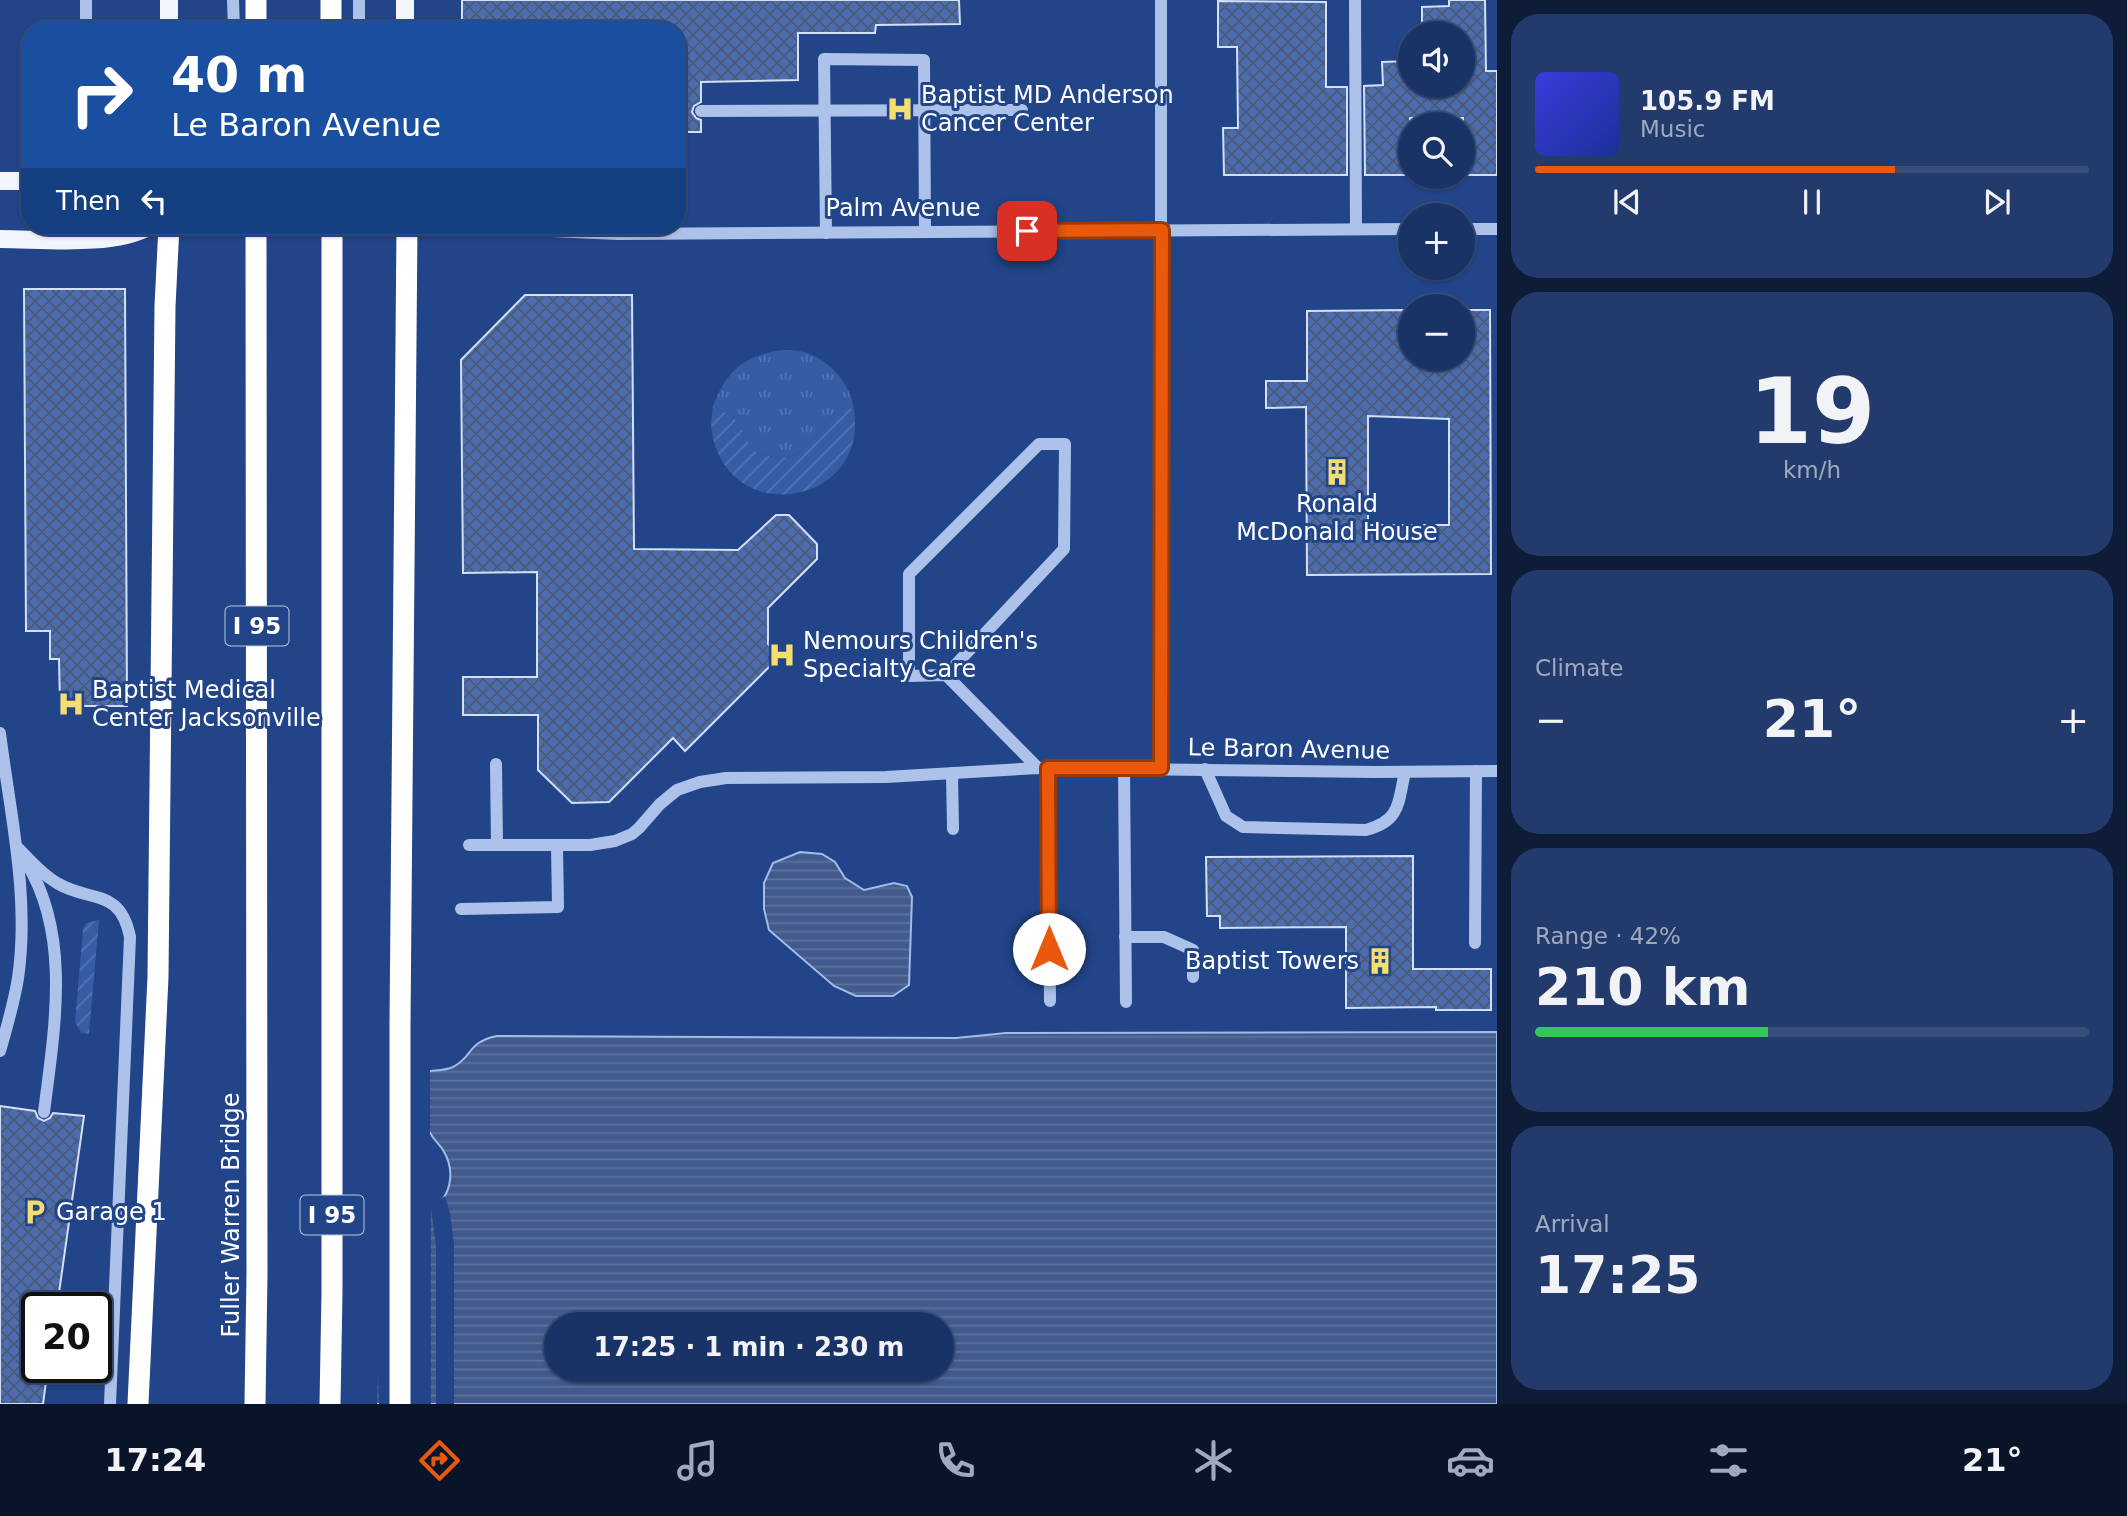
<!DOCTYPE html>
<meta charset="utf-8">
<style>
body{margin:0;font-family:"DejaVu Sans",sans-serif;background:#233b6c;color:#f1f3f6;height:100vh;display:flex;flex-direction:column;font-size:26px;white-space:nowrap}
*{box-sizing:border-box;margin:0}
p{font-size:23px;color:#9faabf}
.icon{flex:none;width:38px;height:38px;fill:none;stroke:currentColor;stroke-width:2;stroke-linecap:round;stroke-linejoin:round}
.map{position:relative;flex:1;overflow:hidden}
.panel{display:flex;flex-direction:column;gap:14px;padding:14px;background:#0e1c38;width:630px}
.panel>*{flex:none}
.guide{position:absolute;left:21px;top:21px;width:665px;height:214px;border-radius:28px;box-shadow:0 2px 5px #0004,0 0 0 2px #384e7a;background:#1a4fa0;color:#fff;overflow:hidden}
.tools{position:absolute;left:1398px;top:21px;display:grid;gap:14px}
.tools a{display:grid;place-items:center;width:77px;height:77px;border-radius:50%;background:#1a3366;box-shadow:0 2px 5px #0004,0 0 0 2px #384e7a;font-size:35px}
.speed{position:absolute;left:21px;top:1292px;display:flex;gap:14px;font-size:35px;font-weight:700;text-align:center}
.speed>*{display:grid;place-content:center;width:91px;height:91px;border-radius:50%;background:#1a3366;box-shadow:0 2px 5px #0004,0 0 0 2px #384e7a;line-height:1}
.speed .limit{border:4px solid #111;border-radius:10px;background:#fff;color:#111}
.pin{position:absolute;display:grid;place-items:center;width:60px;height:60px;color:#fff;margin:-30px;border-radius:14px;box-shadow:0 4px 10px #0006}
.me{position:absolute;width:77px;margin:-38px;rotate:0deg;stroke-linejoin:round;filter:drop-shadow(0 0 5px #0008)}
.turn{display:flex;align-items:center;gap:24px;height:147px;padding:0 35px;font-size:32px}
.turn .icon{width:91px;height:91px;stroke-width:2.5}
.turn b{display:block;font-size:49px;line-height:60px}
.then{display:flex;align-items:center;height:66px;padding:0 35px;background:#0003;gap:14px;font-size:26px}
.big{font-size:52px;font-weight:700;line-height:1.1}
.panel .widget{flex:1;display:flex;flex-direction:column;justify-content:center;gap:10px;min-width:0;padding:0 24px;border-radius:28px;background:#233b6c}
.panel .dial{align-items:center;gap:0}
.dial b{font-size:91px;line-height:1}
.song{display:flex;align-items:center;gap:21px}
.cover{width:84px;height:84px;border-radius:10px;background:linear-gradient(135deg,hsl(240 70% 55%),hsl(230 70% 35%))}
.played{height:7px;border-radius:4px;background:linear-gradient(90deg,#ea580c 65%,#384e7a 65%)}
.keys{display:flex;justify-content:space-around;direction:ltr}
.heat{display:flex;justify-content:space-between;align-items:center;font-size:38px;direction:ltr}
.charge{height:10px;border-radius:5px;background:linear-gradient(90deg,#34c759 42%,#384e7a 0)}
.trip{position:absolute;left:544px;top:1312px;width:410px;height:70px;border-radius:35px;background:#1a3366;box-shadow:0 2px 5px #0004,0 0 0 2px #384e7a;font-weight:700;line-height:70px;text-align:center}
.tabs{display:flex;height:112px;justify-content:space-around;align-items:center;background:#0a1429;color:#9faabf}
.tabs .icon{width:49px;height:49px}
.tabs .current{color:#ea580c}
.tabs b{font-size:32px;color:#f1f3f6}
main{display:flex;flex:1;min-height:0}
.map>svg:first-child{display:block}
</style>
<main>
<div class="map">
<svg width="1497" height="1404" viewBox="0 0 1497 1404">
<defs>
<pattern id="grass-tufts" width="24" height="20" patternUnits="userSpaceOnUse" patternTransform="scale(1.75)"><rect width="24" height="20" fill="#365ca5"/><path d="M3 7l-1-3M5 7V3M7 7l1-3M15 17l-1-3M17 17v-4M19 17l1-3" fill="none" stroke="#5474b2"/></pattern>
<pattern id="garden-furrows" width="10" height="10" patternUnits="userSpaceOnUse" patternTransform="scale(1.75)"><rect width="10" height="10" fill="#365ca5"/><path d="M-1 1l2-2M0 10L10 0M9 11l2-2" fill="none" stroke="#5474b2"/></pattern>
<pattern id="water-rules" width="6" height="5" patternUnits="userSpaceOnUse" patternTransform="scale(1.75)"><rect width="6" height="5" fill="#425a8c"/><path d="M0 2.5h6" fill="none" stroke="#5e739d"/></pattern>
<pattern id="building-cross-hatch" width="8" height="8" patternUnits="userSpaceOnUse" patternTransform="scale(1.75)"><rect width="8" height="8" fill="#4b6db0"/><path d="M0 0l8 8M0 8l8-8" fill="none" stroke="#4c5974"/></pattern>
</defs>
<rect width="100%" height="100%" fill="#248"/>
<path fill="url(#grass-tufts)" d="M781,350C788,350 797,350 804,352C829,359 851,384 854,410C851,409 847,408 843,408C827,411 812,454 785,458C774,459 763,454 752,451L734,417L713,406C727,370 743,357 781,350Z"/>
<g fill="url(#garden-furrows)">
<path d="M713,406L734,417L753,451C763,454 774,459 785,458C812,454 827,411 843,408C847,408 851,409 854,410C869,506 729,529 712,433C710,425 712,415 713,406Z"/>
<polygon points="99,920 89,1034 81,1033 75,1022 83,929 86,923"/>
</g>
<g fill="url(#water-rules)" stroke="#a1bbeb" stroke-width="2" fill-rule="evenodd">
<polygon points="800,852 822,854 835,862 845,878 864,890 894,883 907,886 912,897 909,985 893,996 856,996 834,986 769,930 764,909 764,883 773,863"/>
<path d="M1497,1032V1404H298L427,1210C452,1201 456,1171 443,1150C438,1142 429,1136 428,1127C425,1109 426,1090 425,1072C434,1070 444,1071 453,1067C473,1057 467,1042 497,1036L956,1038L1006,1033ZM556,1325H942V1370H556Z"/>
</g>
<g fill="#248">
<polygon points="430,1067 430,1139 419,1122 414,1096 417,1074"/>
<polygon points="445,1196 450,1213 454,1245 454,1404 436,1404 436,1246 431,1208 431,1404 379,1404 378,1373 377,1404 295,1404 364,1221 371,1210 381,1203 389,1201 416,1207 430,1205 431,1207"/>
</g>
<g fill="url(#building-cross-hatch)" stroke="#d2dff7" stroke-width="2" fill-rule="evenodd">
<polygon points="462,0 959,0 960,24 876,25 875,33 798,33 798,80 701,82 701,102 694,106 692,112 696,118 701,120 701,132 677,132 677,30 462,30"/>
<polygon points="1449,0 1485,0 1486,71 1497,71 1497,175 1463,175 1463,118 1410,118 1410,175 1365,175 1364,86 1383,85 1382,62 1410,61 1410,86 1463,86 1463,33 1422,33 1422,7 1449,6"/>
<polygon points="1218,1 1326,2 1326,87 1347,87 1347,175 1224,175 1223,128 1238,128 1237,47 1218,47"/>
<polygon points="24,289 125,289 127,706 60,706 59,659 50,659 50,631 26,631"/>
<polygon points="525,295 632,295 634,549 738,550 776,515 789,515 817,544 817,559 768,608 768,644 779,657 685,751 673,738 609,802 572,803 538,770 538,715 463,715 463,677 537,677 537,572 463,573 461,360"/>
<path d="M1410,310V359H1463V310H1490L1491,574L1307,575L1306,407L1266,408V381H1307V311ZM1368,416L1449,419V525H1368Z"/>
<polygon points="1413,856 1413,969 1491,969 1491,1010 1436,1010 1436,1007 1346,1008 1346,927 1220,928 1220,916 1207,916 1206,857"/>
<polygon points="0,1106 35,1111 38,1118 44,1121 50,1118 53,1113 84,1116 57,1307 37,1307 37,1367 48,1367 43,1404 0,1404"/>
</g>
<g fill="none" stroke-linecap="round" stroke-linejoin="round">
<g stroke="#adc2ea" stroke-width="12">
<polyline points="86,0 86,30"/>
<polyline points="233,0 234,30"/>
<polyline points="359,0 359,30"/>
<polyline points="1161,0 1161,768"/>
<polyline points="1355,0 1356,229"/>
<polyline points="701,111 1022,110"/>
<polyline points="439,226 618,234 1410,229"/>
<polyline points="1463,229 1497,229"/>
<polyline points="826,233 824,59 924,60 925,232"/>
<polyline points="946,675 1064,549 1065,444 1039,444 909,574 909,676 946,675 1038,768"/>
<path d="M0,733C10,814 30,897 18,978C14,1003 7,1027 0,1051"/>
<polyline points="496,764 497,845"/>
<polyline points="1048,768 1050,1001"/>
<polyline points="1124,768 1126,1002"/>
<path d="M1205,769L1226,816L1243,827L1366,830C1401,821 1398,802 1405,772"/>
<polyline points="952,773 953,829"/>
<polyline points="469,845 590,845 615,841 632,834 639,828 660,804 677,790 700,782 726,778 886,777 1038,768 1375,772 1497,771"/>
<path d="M16,846C29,859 41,874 57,883C90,903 120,887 130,937L110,1404"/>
<path d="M26,862C72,936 54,1031 44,1112"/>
<polyline points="461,909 558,907 557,845"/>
<polyline points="1125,937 1164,937 1193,950 1193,977"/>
<polyline points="1475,943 1476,771"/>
</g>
<g stroke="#f1f5fe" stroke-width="18">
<polyline points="169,0 169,30"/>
<polyline points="405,0 405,30"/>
<polyline points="0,181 30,181"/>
<path d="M0,239C44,239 112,247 150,226"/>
</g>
<g stroke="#fff" stroke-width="21">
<polyline points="256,0 256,30"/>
<polyline points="331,0 331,30"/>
<polyline points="138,1404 158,977 165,306 169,226"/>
<polyline points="255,1404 257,1274 256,226"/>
<polyline points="330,1404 332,1292 332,226"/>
<polyline points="400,1404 400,1024 407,226"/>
</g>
</g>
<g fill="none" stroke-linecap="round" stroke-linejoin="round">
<defs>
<polyline id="route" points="1027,231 1162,230 1161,768 1048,768 1049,949"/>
</defs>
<use href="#route" stroke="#983908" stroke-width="18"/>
<use href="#route" stroke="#ea580c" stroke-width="12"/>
</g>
<defs>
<symbol id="hospital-bare" viewBox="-9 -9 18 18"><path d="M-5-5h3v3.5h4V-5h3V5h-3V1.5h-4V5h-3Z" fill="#f6dd70" stroke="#248" stroke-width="2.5" paint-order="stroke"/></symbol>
<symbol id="building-bare" viewBox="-9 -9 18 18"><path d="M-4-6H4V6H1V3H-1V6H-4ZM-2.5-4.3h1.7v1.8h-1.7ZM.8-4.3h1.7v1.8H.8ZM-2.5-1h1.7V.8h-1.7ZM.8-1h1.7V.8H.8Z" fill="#f6dd70" stroke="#248" stroke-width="2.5" paint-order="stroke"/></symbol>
<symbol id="parking-bare" viewBox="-9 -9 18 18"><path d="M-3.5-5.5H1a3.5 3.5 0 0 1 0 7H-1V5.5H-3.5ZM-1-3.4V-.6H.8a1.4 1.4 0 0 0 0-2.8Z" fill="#f6dd70" stroke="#248" stroke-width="2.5" paint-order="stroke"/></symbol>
</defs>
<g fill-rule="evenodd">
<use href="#hospital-bare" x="881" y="90" width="38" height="38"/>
<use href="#building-bare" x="1318" y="453" width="38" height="38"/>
<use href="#hospital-bare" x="763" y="636" width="38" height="38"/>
<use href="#hospital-bare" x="52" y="685" width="38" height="38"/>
<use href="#building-bare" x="1361" y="942" width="38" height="38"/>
<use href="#parking-bare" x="16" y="1193" width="38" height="38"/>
</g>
<g text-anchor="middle" stroke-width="6" stroke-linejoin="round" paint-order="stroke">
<g fill="#248" stroke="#bdc7db" stroke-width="2">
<rect x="225.5" y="606.5" width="63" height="39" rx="5"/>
<rect x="300.5" y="1195.5" width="63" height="39" rx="5"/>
</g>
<g font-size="23" font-weight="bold" fill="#fff">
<text x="257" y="634">I 95</text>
<text x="332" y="1223">I 95</text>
</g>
<g font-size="24" fill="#fff" stroke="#248" text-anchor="start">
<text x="921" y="103">Baptist MD Anderson<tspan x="921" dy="28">Cancer Center</tspan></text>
<text x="1337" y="512" text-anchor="middle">Ronald<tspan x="1337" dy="28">McDonald House</tspan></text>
<text x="803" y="649">Nemours Children's<tspan x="803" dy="28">Specialty Care</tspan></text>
<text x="92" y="698">Baptist Medical<tspan x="92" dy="28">Center Jacksonville</tspan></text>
<text x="1359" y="969" text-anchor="end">Baptist Towers</text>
<text x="56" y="1220">Garage 1</text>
</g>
<g font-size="24" fill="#fff" stroke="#248">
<text x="903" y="216">Palm Avenue</text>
<text transform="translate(1289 749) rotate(1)" y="8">Le Baron Avenue</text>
<text transform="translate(231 1215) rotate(-90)" y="8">Fuller Warren Bridge</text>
</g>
</g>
</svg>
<div class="tools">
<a><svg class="icon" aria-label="sound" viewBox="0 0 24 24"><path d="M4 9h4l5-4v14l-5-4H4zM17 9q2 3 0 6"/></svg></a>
<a><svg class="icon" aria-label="search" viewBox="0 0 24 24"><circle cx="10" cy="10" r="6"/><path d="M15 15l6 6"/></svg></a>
<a>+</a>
<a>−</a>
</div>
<div class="speed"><div class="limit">20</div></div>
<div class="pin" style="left:1027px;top:231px;background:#d93025"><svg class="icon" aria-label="arrive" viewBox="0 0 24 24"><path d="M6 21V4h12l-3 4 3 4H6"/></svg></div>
<svg class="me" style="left:1049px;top:949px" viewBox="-20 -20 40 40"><circle r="19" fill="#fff"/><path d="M0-13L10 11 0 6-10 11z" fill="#ea580c"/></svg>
<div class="trip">17:25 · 1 min · 230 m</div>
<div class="guide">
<div class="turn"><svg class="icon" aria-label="right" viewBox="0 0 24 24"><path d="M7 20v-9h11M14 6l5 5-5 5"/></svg><div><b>40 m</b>Le Baron Avenue</div></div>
<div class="then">Then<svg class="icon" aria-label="left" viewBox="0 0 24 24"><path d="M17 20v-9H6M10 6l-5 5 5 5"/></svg></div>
</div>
</div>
<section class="panel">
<div class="widget">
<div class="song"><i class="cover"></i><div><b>105.9 FM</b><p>Music</p></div></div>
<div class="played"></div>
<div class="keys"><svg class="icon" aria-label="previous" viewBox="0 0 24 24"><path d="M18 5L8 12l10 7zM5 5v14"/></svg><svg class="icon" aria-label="pause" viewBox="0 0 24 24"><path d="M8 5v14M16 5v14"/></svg><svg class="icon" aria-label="next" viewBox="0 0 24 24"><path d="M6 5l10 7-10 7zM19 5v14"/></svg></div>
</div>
<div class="widget dial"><b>19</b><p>km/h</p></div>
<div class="widget"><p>Climate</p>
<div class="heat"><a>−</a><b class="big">21°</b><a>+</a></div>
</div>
<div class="widget"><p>Range · 42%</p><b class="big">210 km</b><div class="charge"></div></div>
<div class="widget"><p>Arrival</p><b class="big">17:25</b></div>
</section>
</main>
<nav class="tabs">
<b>17:24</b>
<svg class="icon current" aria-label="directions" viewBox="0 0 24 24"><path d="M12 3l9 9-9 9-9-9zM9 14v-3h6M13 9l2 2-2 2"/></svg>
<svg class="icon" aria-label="music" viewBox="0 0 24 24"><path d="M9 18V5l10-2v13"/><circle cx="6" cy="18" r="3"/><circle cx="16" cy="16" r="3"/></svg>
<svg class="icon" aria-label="phone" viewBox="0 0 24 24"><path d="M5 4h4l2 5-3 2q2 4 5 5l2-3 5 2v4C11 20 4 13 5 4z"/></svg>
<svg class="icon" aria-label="climate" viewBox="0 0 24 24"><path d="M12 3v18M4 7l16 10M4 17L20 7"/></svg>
<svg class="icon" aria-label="car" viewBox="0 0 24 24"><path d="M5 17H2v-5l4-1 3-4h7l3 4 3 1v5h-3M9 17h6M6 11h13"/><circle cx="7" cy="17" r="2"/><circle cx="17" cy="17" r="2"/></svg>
<svg class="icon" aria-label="filters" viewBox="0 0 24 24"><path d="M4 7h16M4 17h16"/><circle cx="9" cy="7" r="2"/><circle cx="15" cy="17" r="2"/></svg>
<b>21°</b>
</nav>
